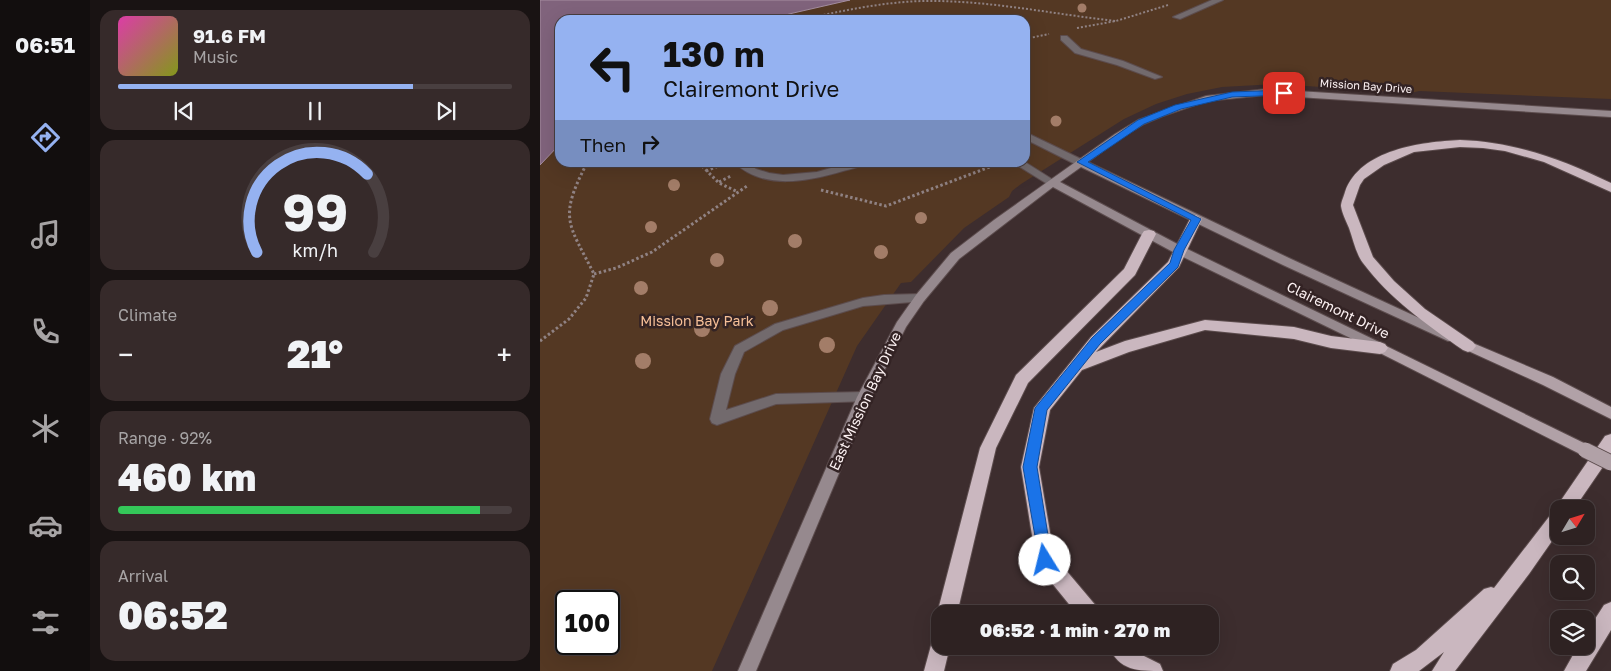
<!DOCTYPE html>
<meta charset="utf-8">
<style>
body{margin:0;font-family:"Golos Text",sans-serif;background:#362a2a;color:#f1f3f6;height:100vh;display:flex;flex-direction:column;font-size:19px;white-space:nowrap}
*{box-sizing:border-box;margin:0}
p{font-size:16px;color:#a7a4a5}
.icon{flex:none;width:28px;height:28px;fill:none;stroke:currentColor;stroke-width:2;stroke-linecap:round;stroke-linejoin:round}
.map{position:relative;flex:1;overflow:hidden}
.details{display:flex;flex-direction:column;gap:10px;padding:10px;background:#191313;width:450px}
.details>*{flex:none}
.banner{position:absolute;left:15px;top:15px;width:475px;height:152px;border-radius:15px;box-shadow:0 5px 20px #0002,0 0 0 1px #493f40;background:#95b2f1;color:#111;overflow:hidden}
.needle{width:32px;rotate:52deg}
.tools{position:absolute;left:1010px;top:500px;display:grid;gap:10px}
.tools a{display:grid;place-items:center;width:45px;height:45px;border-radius:10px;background:#2e2222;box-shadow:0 5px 20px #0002,0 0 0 1px #493f40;font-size:25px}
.speed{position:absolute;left:15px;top:590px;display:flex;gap:10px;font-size:25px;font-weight:700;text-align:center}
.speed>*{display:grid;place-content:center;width:65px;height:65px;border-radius:50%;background:#2e2222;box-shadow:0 5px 20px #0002,0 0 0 1px #493f40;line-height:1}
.speed .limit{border:2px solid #111;border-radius:8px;background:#fff;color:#111}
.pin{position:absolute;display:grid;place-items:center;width:42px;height:42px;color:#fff;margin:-21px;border-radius:10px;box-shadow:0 2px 8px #0006}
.me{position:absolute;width:55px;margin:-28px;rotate:351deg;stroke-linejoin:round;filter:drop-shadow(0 0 4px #0008)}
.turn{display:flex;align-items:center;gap:18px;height:105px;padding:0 25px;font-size:22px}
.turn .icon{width:65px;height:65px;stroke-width:2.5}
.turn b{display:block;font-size:35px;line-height:42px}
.then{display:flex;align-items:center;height:48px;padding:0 25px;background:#0003;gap:10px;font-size:19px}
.big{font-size:38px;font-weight:800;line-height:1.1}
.details .card{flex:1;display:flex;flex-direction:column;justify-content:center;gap:8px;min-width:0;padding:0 18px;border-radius:15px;background:#362a2a}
.details .dial{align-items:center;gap:0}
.dial svg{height:130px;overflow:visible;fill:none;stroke:#493f40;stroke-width:7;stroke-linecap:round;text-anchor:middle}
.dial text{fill:#f1f3f6;stroke:none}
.song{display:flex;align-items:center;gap:15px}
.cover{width:60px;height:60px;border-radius:8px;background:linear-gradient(135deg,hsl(320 70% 55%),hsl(70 70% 35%))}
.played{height:5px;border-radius:2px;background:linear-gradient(90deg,#95b2f1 75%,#493f40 75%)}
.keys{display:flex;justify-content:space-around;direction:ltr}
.heat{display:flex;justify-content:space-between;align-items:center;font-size:28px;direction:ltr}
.charge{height:8px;border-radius:4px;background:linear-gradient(90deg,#34c759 92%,#493f40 0)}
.trip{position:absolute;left:391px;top:605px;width:288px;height:50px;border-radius:15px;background:#2e2222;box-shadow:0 5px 20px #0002,0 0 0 1px #493f40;font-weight:800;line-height:50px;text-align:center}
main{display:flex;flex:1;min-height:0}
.menu{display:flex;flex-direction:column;width:90px;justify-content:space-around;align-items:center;background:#120e0e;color:#a7a4a5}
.menu .icon{width:35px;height:35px}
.menu .on{color:#95b2f1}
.menu b{font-size:22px;color:#f1f3f6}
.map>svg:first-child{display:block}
</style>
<main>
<nav class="menu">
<b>06:51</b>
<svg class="icon on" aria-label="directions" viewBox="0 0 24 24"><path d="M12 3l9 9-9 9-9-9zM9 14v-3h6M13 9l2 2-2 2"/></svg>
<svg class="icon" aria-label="music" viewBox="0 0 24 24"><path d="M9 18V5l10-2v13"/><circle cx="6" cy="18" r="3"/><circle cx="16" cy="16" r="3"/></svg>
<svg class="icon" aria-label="phone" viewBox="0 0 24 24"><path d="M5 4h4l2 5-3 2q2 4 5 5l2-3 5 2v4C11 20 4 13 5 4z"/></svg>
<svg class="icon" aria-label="climate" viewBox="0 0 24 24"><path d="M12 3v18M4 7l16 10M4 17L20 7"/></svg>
<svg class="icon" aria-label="car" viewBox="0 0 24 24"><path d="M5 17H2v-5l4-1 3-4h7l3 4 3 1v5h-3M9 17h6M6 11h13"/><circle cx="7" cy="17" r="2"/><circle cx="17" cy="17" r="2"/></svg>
<svg class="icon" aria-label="filters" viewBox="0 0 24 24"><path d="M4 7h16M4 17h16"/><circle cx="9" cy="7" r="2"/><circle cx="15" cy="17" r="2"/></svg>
</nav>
<section class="details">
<div class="card">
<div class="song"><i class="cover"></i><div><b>91.6 FM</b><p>Music</p></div></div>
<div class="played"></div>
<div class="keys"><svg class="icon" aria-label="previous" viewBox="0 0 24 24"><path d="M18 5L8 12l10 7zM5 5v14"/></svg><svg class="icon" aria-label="pause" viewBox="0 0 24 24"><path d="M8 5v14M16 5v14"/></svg><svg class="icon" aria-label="next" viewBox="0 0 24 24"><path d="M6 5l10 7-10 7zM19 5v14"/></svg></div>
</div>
<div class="card dial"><svg viewBox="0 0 100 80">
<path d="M14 69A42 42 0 1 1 86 69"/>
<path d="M14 69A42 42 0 0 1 82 21" stroke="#95b2f1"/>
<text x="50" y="56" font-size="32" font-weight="700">99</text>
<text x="50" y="72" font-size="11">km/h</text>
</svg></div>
<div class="card"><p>Climate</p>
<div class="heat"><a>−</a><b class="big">21°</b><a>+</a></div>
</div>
<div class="card"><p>Range · 92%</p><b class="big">460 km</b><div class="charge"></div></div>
<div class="card"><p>Arrival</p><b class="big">06:52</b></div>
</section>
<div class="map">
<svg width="1071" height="671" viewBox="0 0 1071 671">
<rect width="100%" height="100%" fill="#3d2d2e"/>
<path fill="#543823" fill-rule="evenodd" d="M310,0H1071V99L879,91L871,93L736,84L682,87L647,94L616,104L584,119L481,184L472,191L469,197L424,228L371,282L361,283L317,346L172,671H0V165L20,144V162H485V20H233L249,14ZM26,601H69V644H26Z"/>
<polygon fill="#80637c" stroke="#a58e9f" points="0,0 310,0 249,14 233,20 20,20 20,144 0,165"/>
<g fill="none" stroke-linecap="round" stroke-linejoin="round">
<defs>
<g id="lane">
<polygon points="672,0 683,0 640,19 633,17"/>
<polygon points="521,36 527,36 541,49 583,61 622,77 615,79 577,65 535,53 521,40"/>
<polygon points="485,132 545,161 546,163 545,165 537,165 485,139"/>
<path d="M194,162H206L216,169L229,173L243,175L277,172L312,162H329C322,167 311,169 303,171C269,181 223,191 194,162Z"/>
<polygon points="472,162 485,162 518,183 517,185 509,185"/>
<polygon points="380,294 386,298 384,301 323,306 243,330 204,352 195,374 186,410 236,394 324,392 329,393 331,397 329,401 236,404 177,425 172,423 170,419 181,374 195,346 235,324 323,298 344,295"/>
</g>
<polygon id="secondary" points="726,89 1071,111 1071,117 726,95 667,101 623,116 604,124 581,138 548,162 751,259 916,335 918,338 916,341 908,341 743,265 541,167 520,182 643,247 843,344 845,347 843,350 835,350 635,253 513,187 419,259 384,301 366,327 331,397 216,671 198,671 317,397 357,322 376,295 411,253 454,220 575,134 598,120 666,96"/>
<g id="primary">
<polygon points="928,341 1013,377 1071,407 1071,419 1003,385 924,349 922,346 924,343"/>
<polygon points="840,343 1050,446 1052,450 1050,454 1045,456 1040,454 836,351 834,348 836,345"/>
</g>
<g id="highway">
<path d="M920,140C975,142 1022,159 1071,183V192L1004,162L965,151L943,148L920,147L874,152L844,165L824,179L820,185L813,205L833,257L854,281L885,309L933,342L936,346L933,350L928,352L923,350C886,324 850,299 823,263C816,254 813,239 809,228C806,221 802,213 801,206C801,202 804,196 805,192C820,149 882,142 920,140Z"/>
<polygon points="656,215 662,219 639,267 556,352 585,341 665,320 754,327 791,336 840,342 845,344 848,348 845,352 840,354 791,348 754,339 665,330 589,352 542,370 510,410 499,467 514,556 557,607 560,614 537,614 498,566 496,560 481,467 494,408 551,337 628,262 650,219"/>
<polygon points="609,230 614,231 616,234 595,275 488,383 456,448 417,614 400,614 400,621 397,614 440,448 476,375 584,269 602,234 604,231"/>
<polygon points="1071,434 1071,455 1034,509 1019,509 1019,531 989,574 915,671 892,671 904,652 879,671 850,671 853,664 876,650 944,589 951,587 954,588 1015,509 1065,436"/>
<polygon points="1071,602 1071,630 1046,671 1024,671 1038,646 1046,646 1046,633 1064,605"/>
<polygon points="400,635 400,646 410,646 404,671 384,671 393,638"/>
<path d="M568,646H592L596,652L620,664L623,671C597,671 580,671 568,646Z"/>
</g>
</defs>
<use href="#lane" stroke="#5c4c4d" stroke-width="2"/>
<use href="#secondary" stroke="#5c4c4d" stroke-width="2"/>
<use href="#primary" stroke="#5c4c4d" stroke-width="2"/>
<use href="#highway" stroke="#5c4c4d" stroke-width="2"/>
<g stroke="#908283" stroke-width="2" stroke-dasharray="2 2" stroke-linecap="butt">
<path d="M260,20C301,11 342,2 384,1C448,0 512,14 576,21"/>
<polyline points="537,28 576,21 628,5"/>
<polyline points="485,39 509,34"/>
<polyline points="46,166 48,162"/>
<polyline points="178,166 184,164"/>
<polyline points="452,166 460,165"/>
</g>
<g stroke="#908283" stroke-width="3" stroke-dasharray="2.5 2.5" stroke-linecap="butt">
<polyline points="162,166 179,183 198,192"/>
<polyline points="166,171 181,165"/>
<polyline points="179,182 191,176"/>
<polyline points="281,190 346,206 455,165"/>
<polyline points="54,274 76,268 112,252 207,186"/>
<path d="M0,341L29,319L46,298L54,274C29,224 18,219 46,165"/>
</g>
<use href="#lane" fill="#726a6d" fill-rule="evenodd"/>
<use href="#secondary" fill="#96898e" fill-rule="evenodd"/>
<use href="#primary" fill="#b1a1a7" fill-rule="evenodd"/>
<use href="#highway" fill="#cab7bf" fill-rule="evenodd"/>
<defs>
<polyline id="primary-bridge" points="1045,450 1071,463"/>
</defs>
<use href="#primary-bridge" stroke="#5c4c4d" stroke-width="17" stroke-linecap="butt"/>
<use href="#primary-bridge" stroke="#b1a1a7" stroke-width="15"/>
</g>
<g fill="#a37d68">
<circle cx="542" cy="8" r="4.5"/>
<circle cx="516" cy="121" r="5.5"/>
<circle cx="134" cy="185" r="6"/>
<circle cx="381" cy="218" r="6"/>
<circle cx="111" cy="227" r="6"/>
<circle cx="255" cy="241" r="7"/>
<circle cx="341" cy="252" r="7"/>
<circle cx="177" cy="260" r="7"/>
<circle cx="101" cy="288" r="7"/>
<circle cx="230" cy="308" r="8"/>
<circle cx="162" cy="329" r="8"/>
<circle cx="287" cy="345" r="8"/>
<circle cx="103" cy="361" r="8"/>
</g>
<polygon fill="#1a73e8" stroke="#114b97" points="744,90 747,91 747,95 692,97 641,109 604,124 548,162 661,219 644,250 638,267 560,344 507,410 497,467 512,560 510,565 505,567 500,565 483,467 495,408 552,338 630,263 634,250 651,220 537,162 598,120 635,105 692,92"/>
<g text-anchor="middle" stroke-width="5" stroke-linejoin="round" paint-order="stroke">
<g font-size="11" fill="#fcf1f2" stroke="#332324">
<text transform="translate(826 86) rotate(4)" y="4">Mission Bay Drive</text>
</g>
<g font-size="14" fill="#fcf1f2" stroke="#332324">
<text transform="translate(798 310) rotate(26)" y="5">Clairemont Drive</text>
<text transform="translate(325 401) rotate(-65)" y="5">East Mission Bay Drive</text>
</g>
<g font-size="14" fill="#f6bf97" stroke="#332324">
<text x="157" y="326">Mission Bay Park</text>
</g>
</g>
</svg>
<div class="tools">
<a><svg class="needle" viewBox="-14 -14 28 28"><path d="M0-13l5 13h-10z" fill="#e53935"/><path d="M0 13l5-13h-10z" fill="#a7a4a5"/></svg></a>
<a><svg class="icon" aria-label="search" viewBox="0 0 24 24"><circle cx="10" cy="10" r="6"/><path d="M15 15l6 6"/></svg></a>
<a><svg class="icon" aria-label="layers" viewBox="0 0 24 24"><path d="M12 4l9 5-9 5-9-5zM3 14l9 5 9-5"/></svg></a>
</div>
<div class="speed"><div class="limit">100</div></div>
<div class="pin" style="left:744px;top:93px;background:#d93025"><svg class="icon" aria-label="arrive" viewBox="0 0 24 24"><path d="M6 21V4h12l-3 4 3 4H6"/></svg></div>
<svg class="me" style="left:505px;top:560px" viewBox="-20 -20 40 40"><circle r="19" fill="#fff"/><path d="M0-13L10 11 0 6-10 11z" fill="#1a73e8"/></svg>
<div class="trip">06:52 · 1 min · 270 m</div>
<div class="banner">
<div class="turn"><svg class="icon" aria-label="left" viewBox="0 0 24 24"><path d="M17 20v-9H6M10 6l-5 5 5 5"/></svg><div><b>130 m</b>Clairemont Drive</div></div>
<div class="then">Then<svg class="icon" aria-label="right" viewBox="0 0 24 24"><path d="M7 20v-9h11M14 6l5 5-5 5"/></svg></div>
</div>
</div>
</main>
